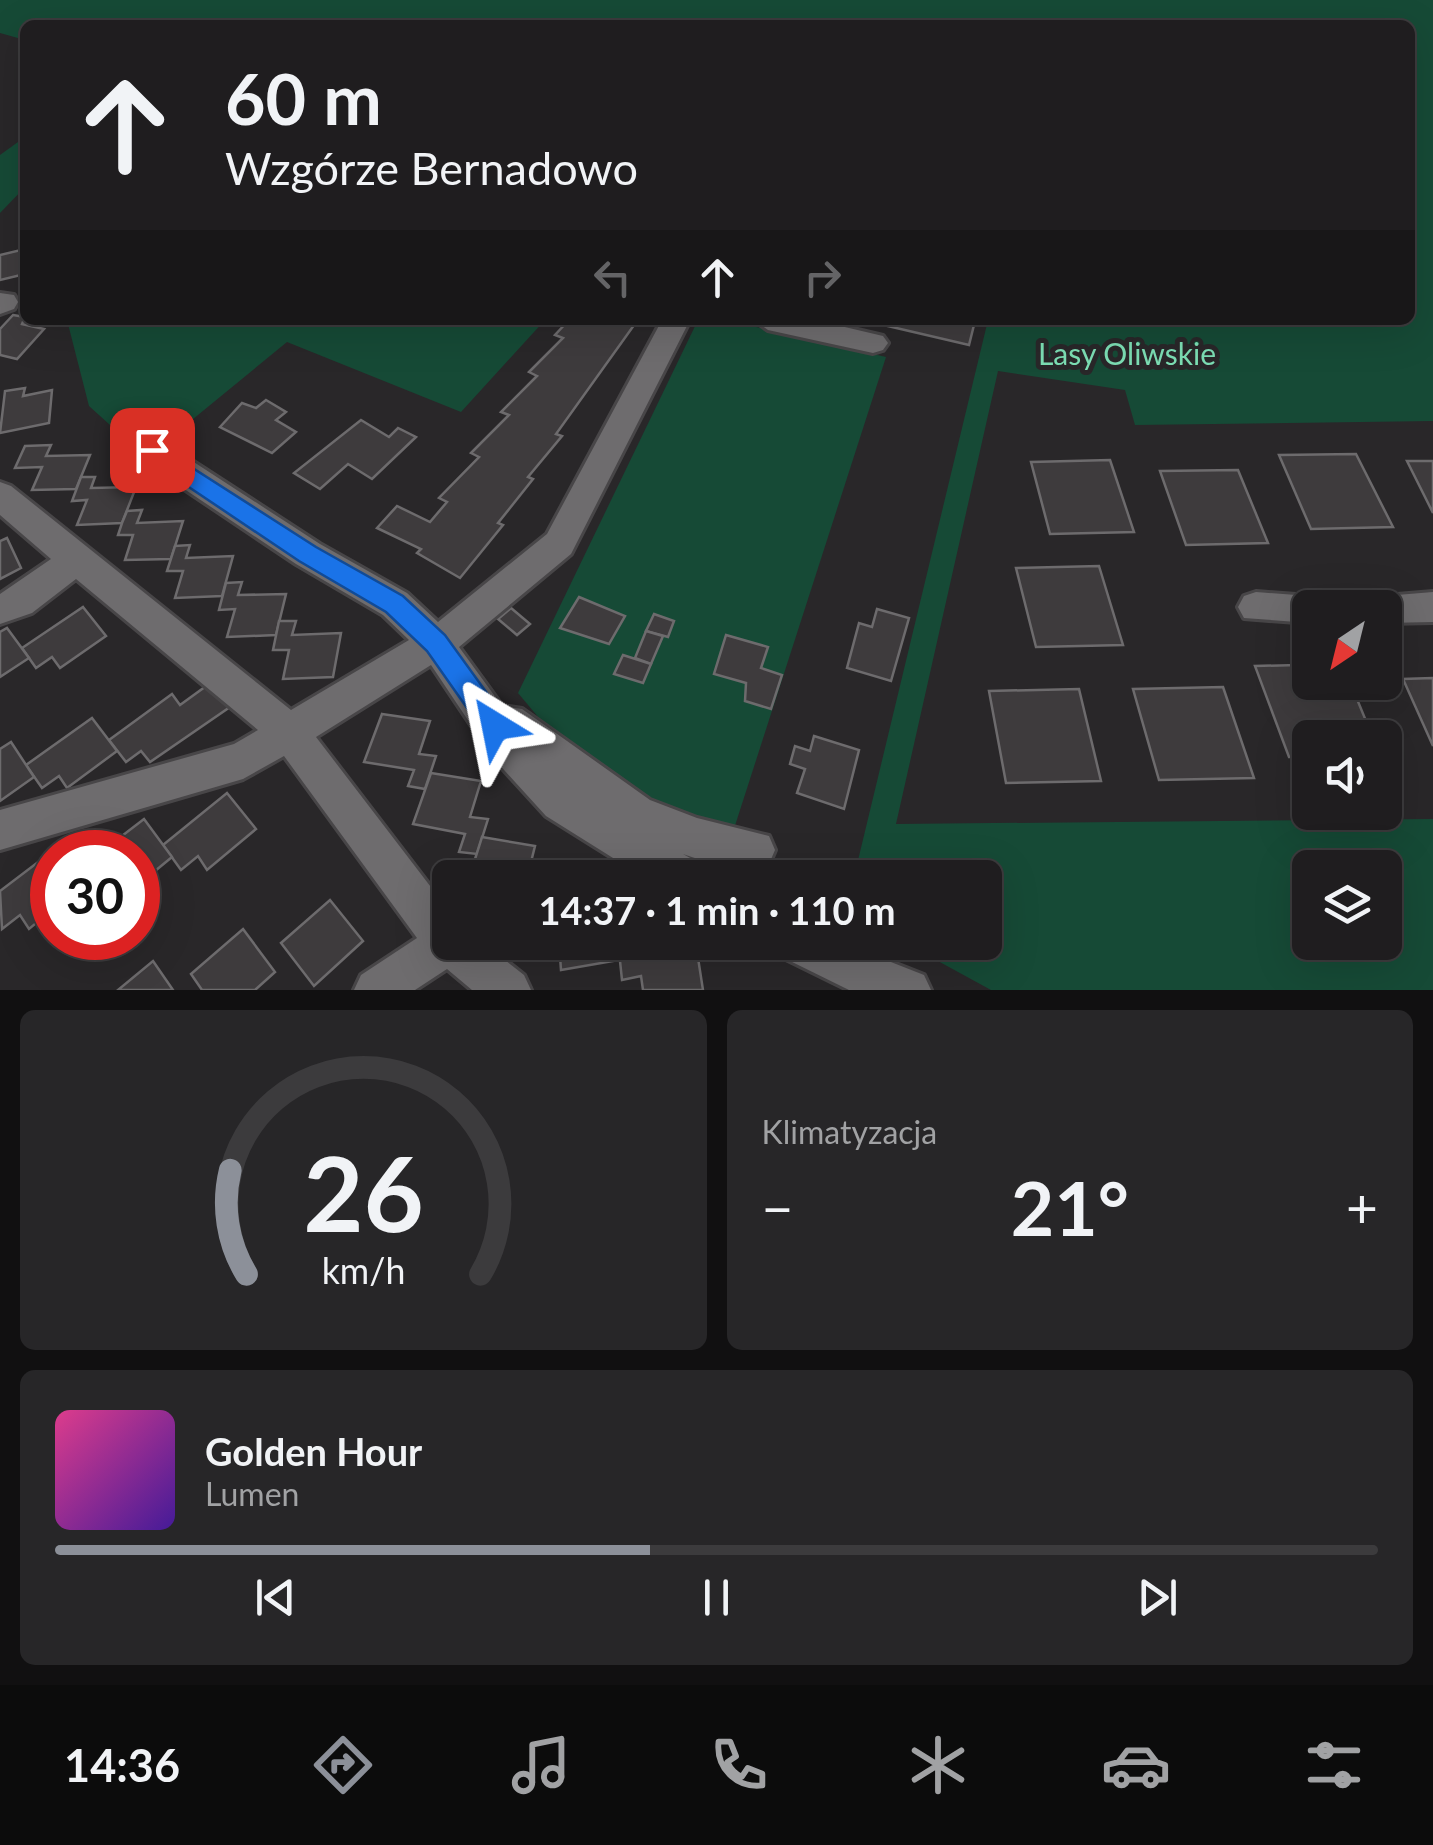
<!DOCTYPE html>
<html lang="pl">
<meta charset="utf-8">
<style>
body{margin:0;font-family:Lato,sans-serif;background:#272628;color:#f1f3f6;height:100vh;display:flex;flex-direction:column;font-size:38px;white-space:nowrap}
*{box-sizing:border-box;margin:0}
p{font-size:32px;color:#a1a2a4}
.icon{flex:none;width:55px;height:55px;fill:none;stroke:currentColor;stroke-width:2;stroke-linecap:round;stroke-linejoin:round}
.map{position:relative;height:990px;overflow:hidden}
.drawer{display:flex;flex-direction:column;gap:20px;padding:20px;background:#111011;flex:1}
.drawer>*{flex:none}
.hud{position:absolute;left:20px;top:20px;width:1395px;height:305px;border-radius:15px;box-shadow:0 10px 40px #0002,0 0 0 2px #3c3b3d;background:#1f1d1f;color:#f1f3f6;overflow:hidden}
.needle{width:65px;rotate:215deg}
.controls{position:absolute;left:1292px;top:590px;display:grid;gap:20px}
.controls a{display:grid;place-items:center;width:110px;height:110px;border-radius:15px;background:#1f1d1f;box-shadow:0 10px 40px #0002,0 0 0 2px #3c3b3d;font-size:50px}
.speed{position:absolute;left:30px;top:830px;display:flex;gap:20px;font-size:50px;font-weight:700;text-align:center}
.speed>*{display:grid;place-content:center;width:130px;height:130px;border-radius:50%;background:#1f1d1f;box-shadow:0 10px 40px #0002,0 0 0 2px #3c3b3d;line-height:1}
.speed .limit{border:15px solid #d22;background:#fff;color:#111}
.pin{position:absolute;display:grid;place-items:center;width:85px;height:85px;color:#fff;margin:-42px;border-radius:20px;box-shadow:0 5px 15px #0006}
.me{position:absolute;width:110px;margin:-55px;rotate:325deg;stroke-linejoin:round;filter:drop-shadow(0 0 8px #0008)}
.turn{display:flex;align-items:center;gap:35px;height:210px;padding:0 40px;font-size:45px}
.turn .icon{width:130px;height:130px;stroke-width:2.5}
.turn b{display:block;font-size:70px;line-height:85px}
.lanes{display:flex;align-items:center;height:95px;padding:0 40px;background:#0003;justify-content:center;gap:50px;direction:ltr}
.lanes .off{opacity:.35}
.big{font-size:75px;font-weight:700;line-height:1.1}
.drawer .card{flex:1;display:flex;flex-direction:column;justify-content:center;gap:15px;min-width:0;padding:0 35px;border-radius:15px;background:#272628}
.drawer .dial{align-items:center;gap:0}
.dial svg{height:260px;overflow:visible;fill:none;stroke:#3c3b3d;stroke-width:7;stroke-linecap:round;text-anchor:middle}
.dial text{fill:#f1f3f6;stroke:none}
.song{display:flex;align-items:center;gap:30px}
.cover{width:120px;height:120px;border-radius:15px;background:linear-gradient(135deg,hsl(330 70% 55%),hsl(260 70% 35%))}
.played{height:10px;border-radius:5px;background:linear-gradient(90deg,#8c9099 45%,#3c3b3d 45%)}
.keys{display:flex;justify-content:space-around;direction:ltr}
.heat{display:flex;justify-content:space-between;align-items:center;font-size:55px;direction:ltr}
.drawer .tiles{flex:1;display:grid;gap:20px;grid-template-columns:1fr 1fr}
.card:last-child{grid-column:span 2}
.trip{position:absolute;left:432px;top:860px;width:570px;height:100px;border-radius:15px;background:#1f1d1f;box-shadow:0 10px 40px #0002,0 0 0 2px #3c3b3d;font-weight:700;line-height:100px;text-align:center}
.tabs{display:flex;height:160px;justify-content:space-around;align-items:center;background:#0c0c0c;color:#a1a2a4}
.tabs .icon{width:70px;height:70px}
.tabs .current{color:#8c9099}
.tabs b{font-size:45px;color:#f1f3f6}
.map>svg:first-child{display:block}
</style>
<div class="map">
<svg width="1433" height="990" viewBox="0 0 1433 990">
<rect width="100%" height="100%" fill="#292729"/>
<g fill="#164a36" fill-rule="evenodd">
<path d="M0,0H1433V421L1135,425L1125,390L998,371L896,824L1433,819V990H991L905,943L985,942V878L854,877L988,320H1410V25H25V40L0,33ZM1310,868H1385V942H1310Z"/>
<polygon points="25,137 25,187 0,213 0,155"/>
<polygon points="67,320 545,320 461,412 287,342 165,442 141,453 89,406"/>
<polygon points="698,320 726,320 886,357 731,838 608,780 554,736 518,693"/>
</g>
<g fill="#3e3b3d" stroke="#6d6b6d" stroke-width="2.5">
<polygon points="25,249 25,274 0,280 0,255"/>
<polygon points="13,315 25,317 22,324 44,329 17,359 0,355 0,329"/>
<polygon points="569,320 637,321 556,434 562,436 528,477 533,479 498,523 503,525 460,578 417,553 421,549 377,528 397,506 430,522 447,502 439,498 479,457 471,453 509,415 501,412 537,376 529,372 563,338 555,335"/>
<polygon points="862,320 971,320 975,321 969,345"/>
<polygon points="25,388 23,396 52,390 49,423 0,433 5,391"/>
<polygon points="266,400 286,412 276,420 296,432 272,453 220,427 242,403 256,408"/>
<polygon points="361,420 389,437 398,428 416,437 372,479 348,464 320,489 294,473"/>
<polygon points="51,445 46,456 90,455 76,489 32,490 42,467 15,468 25,446"/>
<polygon points="1356,454 1393,527 1311,529 1279,455"/>
<polygon points="1110,460 1134,532 1050,534 1031,462"/>
<polygon points="1407,461 1433,461 1433,513"/>
<polygon points="1238,470 1268,543 1186,545 1160,471"/>
<polygon points="81,477 95,477 91,488 136,487 122,523 77,525 87,500 72,501"/>
<polygon points="142,510 137,523 183,521 171,559 125,560 133,535 118,535 122,523 127,511"/>
<polygon points="7,538 21,568 0,579 0,541"/>
<polygon points="190,545 186,558 233,556 222,596 175,598 183,571 167,571 175,546"/>
<polygon points="1099,566 1123,645 1036,647 1016,568"/>
<polygon points="242,582 238,595 286,594 276,635 227,637 235,609 219,610 226,583"/>
<polygon points="579,597 625,616 609,644 560,628"/>
<polygon points="83,607 106,636 60,668 52,657 36,668 22,648"/>
<polygon points="511,608 530,624 517,635 498,619"/>
<polygon points="877,609 909,618 891,681 847,668 859,623 872,627"/>
<polygon points="654,614 674,621 668,637 646,631"/>
<polygon points="279,621 296,621 292,635 341,633 333,677 283,679 289,650 273,650"/>
<polygon points="7,628 29,658 0,677 0,632"/>
<polygon points="646,631 663,636 651,664 635,658"/>
<polygon points="726,635 768,647 761,668 782,675 771,709 745,701 746,683 714,674"/>
<polygon points="623,655 651,664 643,683 614,674"/>
<polygon points="1298,665 1310,665 1310,682 1350,682 1373,738 1310,738 1310,757 1289,757 1255,666"/>
<polygon points="1433,678 1433,746 1403,679"/>
<polygon points="209,684 230,707 150,762 141,751 126,762 109,740 172,694 180,705"/>
<polygon points="1223,687 1254,778 1159,780 1133,689"/>
<polygon points="1079,689 1101,781 1006,783 989,691"/>
<polygon points="382,714 430,721 419,754 436,756 425,789 408,786 414,770 364,762"/>
<polygon points="92,718 117,751 67,788 59,776 42,788 26,765"/>
<polygon points="814,736 859,750 844,809 797,793 805,769 790,764 795,746 810,751"/>
<polygon points="11,742 34,777 0,801 0,749"/>
<polygon points="431,773 481,781 470,817 488,819 477,854 459,852 465,834 413,824"/>
<polygon points="227,793 256,829 207,870 198,856 181,870 163,845"/>
<polygon points="144,819 172,857 138,885 138,852 101,852"/>
<polygon points="482,837 535,846 527,878 469,878"/>
<polygon points="58,847 62,852 52,852 52,910 29,929 20,915 2,929 0,891"/>
<polygon points="330,900 363,941 314,986 281,943"/>
<polygon points="243,929 275,972 255,990 202,990 191,974"/>
<polygon points="559,942 618,942 619,960 561,970"/>
<polygon points="618,942 637,942 639,955 696,945 703,990 643,990 641,976 622,980"/>
<polygon points="153,961 173,990 118,990"/>
</g>
<g fill="none" stroke-linecap="round" stroke-linejoin="round">
<defs>
<g id="minor">
<polygon points="0,293 14,295 18,302 14,309 0,314"/>
<path d="M662,320H690L571,554L459,647L502,706L522,709L650,800L697,818L769,836L775,850L769,864C742,876 710,863 683,854L699,863L704,878H645L546,816L494,759L431,665L316,737L450,912V942H482L524,975L531,990H472L447,969L415,990H354L361,975L417,938L284,756L243,779L0,850V810L234,744L258,730L76,579L32,613L0,624V594L51,559L0,515V482L11,486L291,710L409,640L383,615L296,564L141,460L136,451L141,442L152,439L163,442L320,544L407,593L438,622L547,534Z"/>
<polygon points="754,320 815,320 883,336 888,343 883,350 873,353 768,330"/>
<polygon points="1256,592 1322,597 1327,608 1310,608 1310,623 1244,618 1238,607 1244,596"/>
<polygon points="1433,592 1433,622 1385,623 1385,608 1368,608 1373,597"/>
<polygon points="776,942 840,942 924,975 931,990 849,990 782,957"/>
</g>
</defs>
<use href="#minor" stroke="#484648" stroke-width="6"/>
<use href="#minor" fill="#6e6c6e" fill-rule="evenodd"/>
</g>
<polygon fill="#1a73e8" stroke="#114b97" stroke-width="2.5" points="152,442 316,547 403,596 445,635 505,718 508,726 505,735 495,739 486,735 427,651 386,612 299,561 144,457 141,450"/>
<g text-anchor="middle" stroke-width="10" stroke-linejoin="round" paint-order="stroke">
<g font-size="30" fill="#7cdeb4" stroke="#292729">
<text x="1127" y="365">Lasy Oliwskie</text>
</g>
</g>
</svg>
<div class="controls">
<a><svg class="needle" viewBox="-14 -14 28 28"><path d="M0-13l5 13h-10z" fill="#e53935"/><path d="M0 13l5-13h-10z" fill="#a1a2a4"/></svg></a>
<a><svg class="icon" aria-label="sound" viewBox="0 0 24 24"><path d="M4 9h4l5-4v14l-5-4H4zM17 9q2 3 0 6"/></svg></a>
<a><svg class="icon" aria-label="layers" viewBox="0 0 24 24"><path d="M12 4l9 5-9 5-9-5zM3 14l9 5 9-5"/></svg></a>
</div>
<div class="speed"><div class="limit">30</div></div>
<div class="pin" style="left:152px;top:450px;background:#d93025"><svg class="icon" aria-label="arrive" viewBox="0 0 24 24"><path d="M6 21V4h12l-3 4 3 4H6"/></svg></div>
<svg class="me" style="left:495px;top:726px" viewBox="-20 -20 40 40"><path d="M0-17L14 15 0 8-14 15z" fill="#1a73e8" stroke="#fff" stroke-width="4"/></svg>
<div class="trip">14:37 · 1 min · 110 m</div>
<div class="hud">
<div class="turn"><svg class="icon" aria-label="ahead" viewBox="0 0 24 24"><path d="M12 20V5M6 11l6-6 6 6"/></svg><div><b>60 m</b>Wzgórze Bernadowo</div></div>
<div class="lanes"><svg class="icon off" aria-label="left" viewBox="0 0 24 24"><path d="M17 20v-9H6M10 6l-5 5 5 5"/></svg><svg class="icon" aria-label="ahead" viewBox="0 0 24 24"><path d="M12 20V5M6 11l6-6 6 6"/></svg><svg class="icon off" aria-label="right" viewBox="0 0 24 24"><path d="M7 20v-9h11M14 6l5 5-5 5"/></svg></div>
</div>
</div>
<section class="drawer">
<div class="tiles">
<div class="card dial"><svg viewBox="0 0 100 80">
<path d="M14 69A42 42 0 1 1 86 69"/>
<path d="M14 69A42 42 0 0 1 9 37" stroke="#8c9099"/>
<text x="50" y="56" font-size="32" font-weight="700">26</text>
<text x="50" y="72" font-size="11">km/h</text>
</svg></div>
<div class="card"><p>Klimatyzacja</p>
<div class="heat"><a>−</a><b class="big">21°</b><a>+</a></div>
</div>
<div class="card">
<div class="song"><i class="cover"></i><div><b>Golden Hour</b><p>Lumen</p></div></div>
<div class="played"></div>
<div class="keys"><svg class="icon" aria-label="previous" viewBox="0 0 24 24"><path d="M18 5L8 12l10 7zM5 5v14"/></svg><svg class="icon" aria-label="pause" viewBox="0 0 24 24"><path d="M8 5v14M16 5v14"/></svg><svg class="icon" aria-label="next" viewBox="0 0 24 24"><path d="M6 5l10 7-10 7zM19 5v14"/></svg></div>
</div>
</div>
</section>
<nav class="tabs">
<b>14:36</b>
<svg class="icon current" aria-label="directions" viewBox="0 0 24 24"><path d="M12 3l9 9-9 9-9-9zM9 14v-3h6M13 9l2 2-2 2"/></svg>
<svg class="icon" aria-label="music" viewBox="0 0 24 24"><path d="M9 18V5l10-2v13"/><circle cx="6" cy="18" r="3"/><circle cx="16" cy="16" r="3"/></svg>
<svg class="icon" aria-label="phone" viewBox="0 0 24 24"><path d="M5 4h4l2 5-3 2q2 4 5 5l2-3 5 2v4C11 20 4 13 5 4z"/></svg>
<svg class="icon" aria-label="climate" viewBox="0 0 24 24"><path d="M12 3v18M4 7l16 10M4 17L20 7"/></svg>
<svg class="icon" aria-label="car" viewBox="0 0 24 24"><path d="M5 17H2v-5l4-1 3-4h7l3 4 3 1v5h-3M9 17h6M6 11h13"/><circle cx="7" cy="17" r="2"/><circle cx="17" cy="17" r="2"/></svg>
<svg class="icon" aria-label="filters" viewBox="0 0 24 24"><path d="M4 7h16M4 17h16"/><circle cx="9" cy="7" r="2"/><circle cx="15" cy="17" r="2"/></svg>
</nav>
